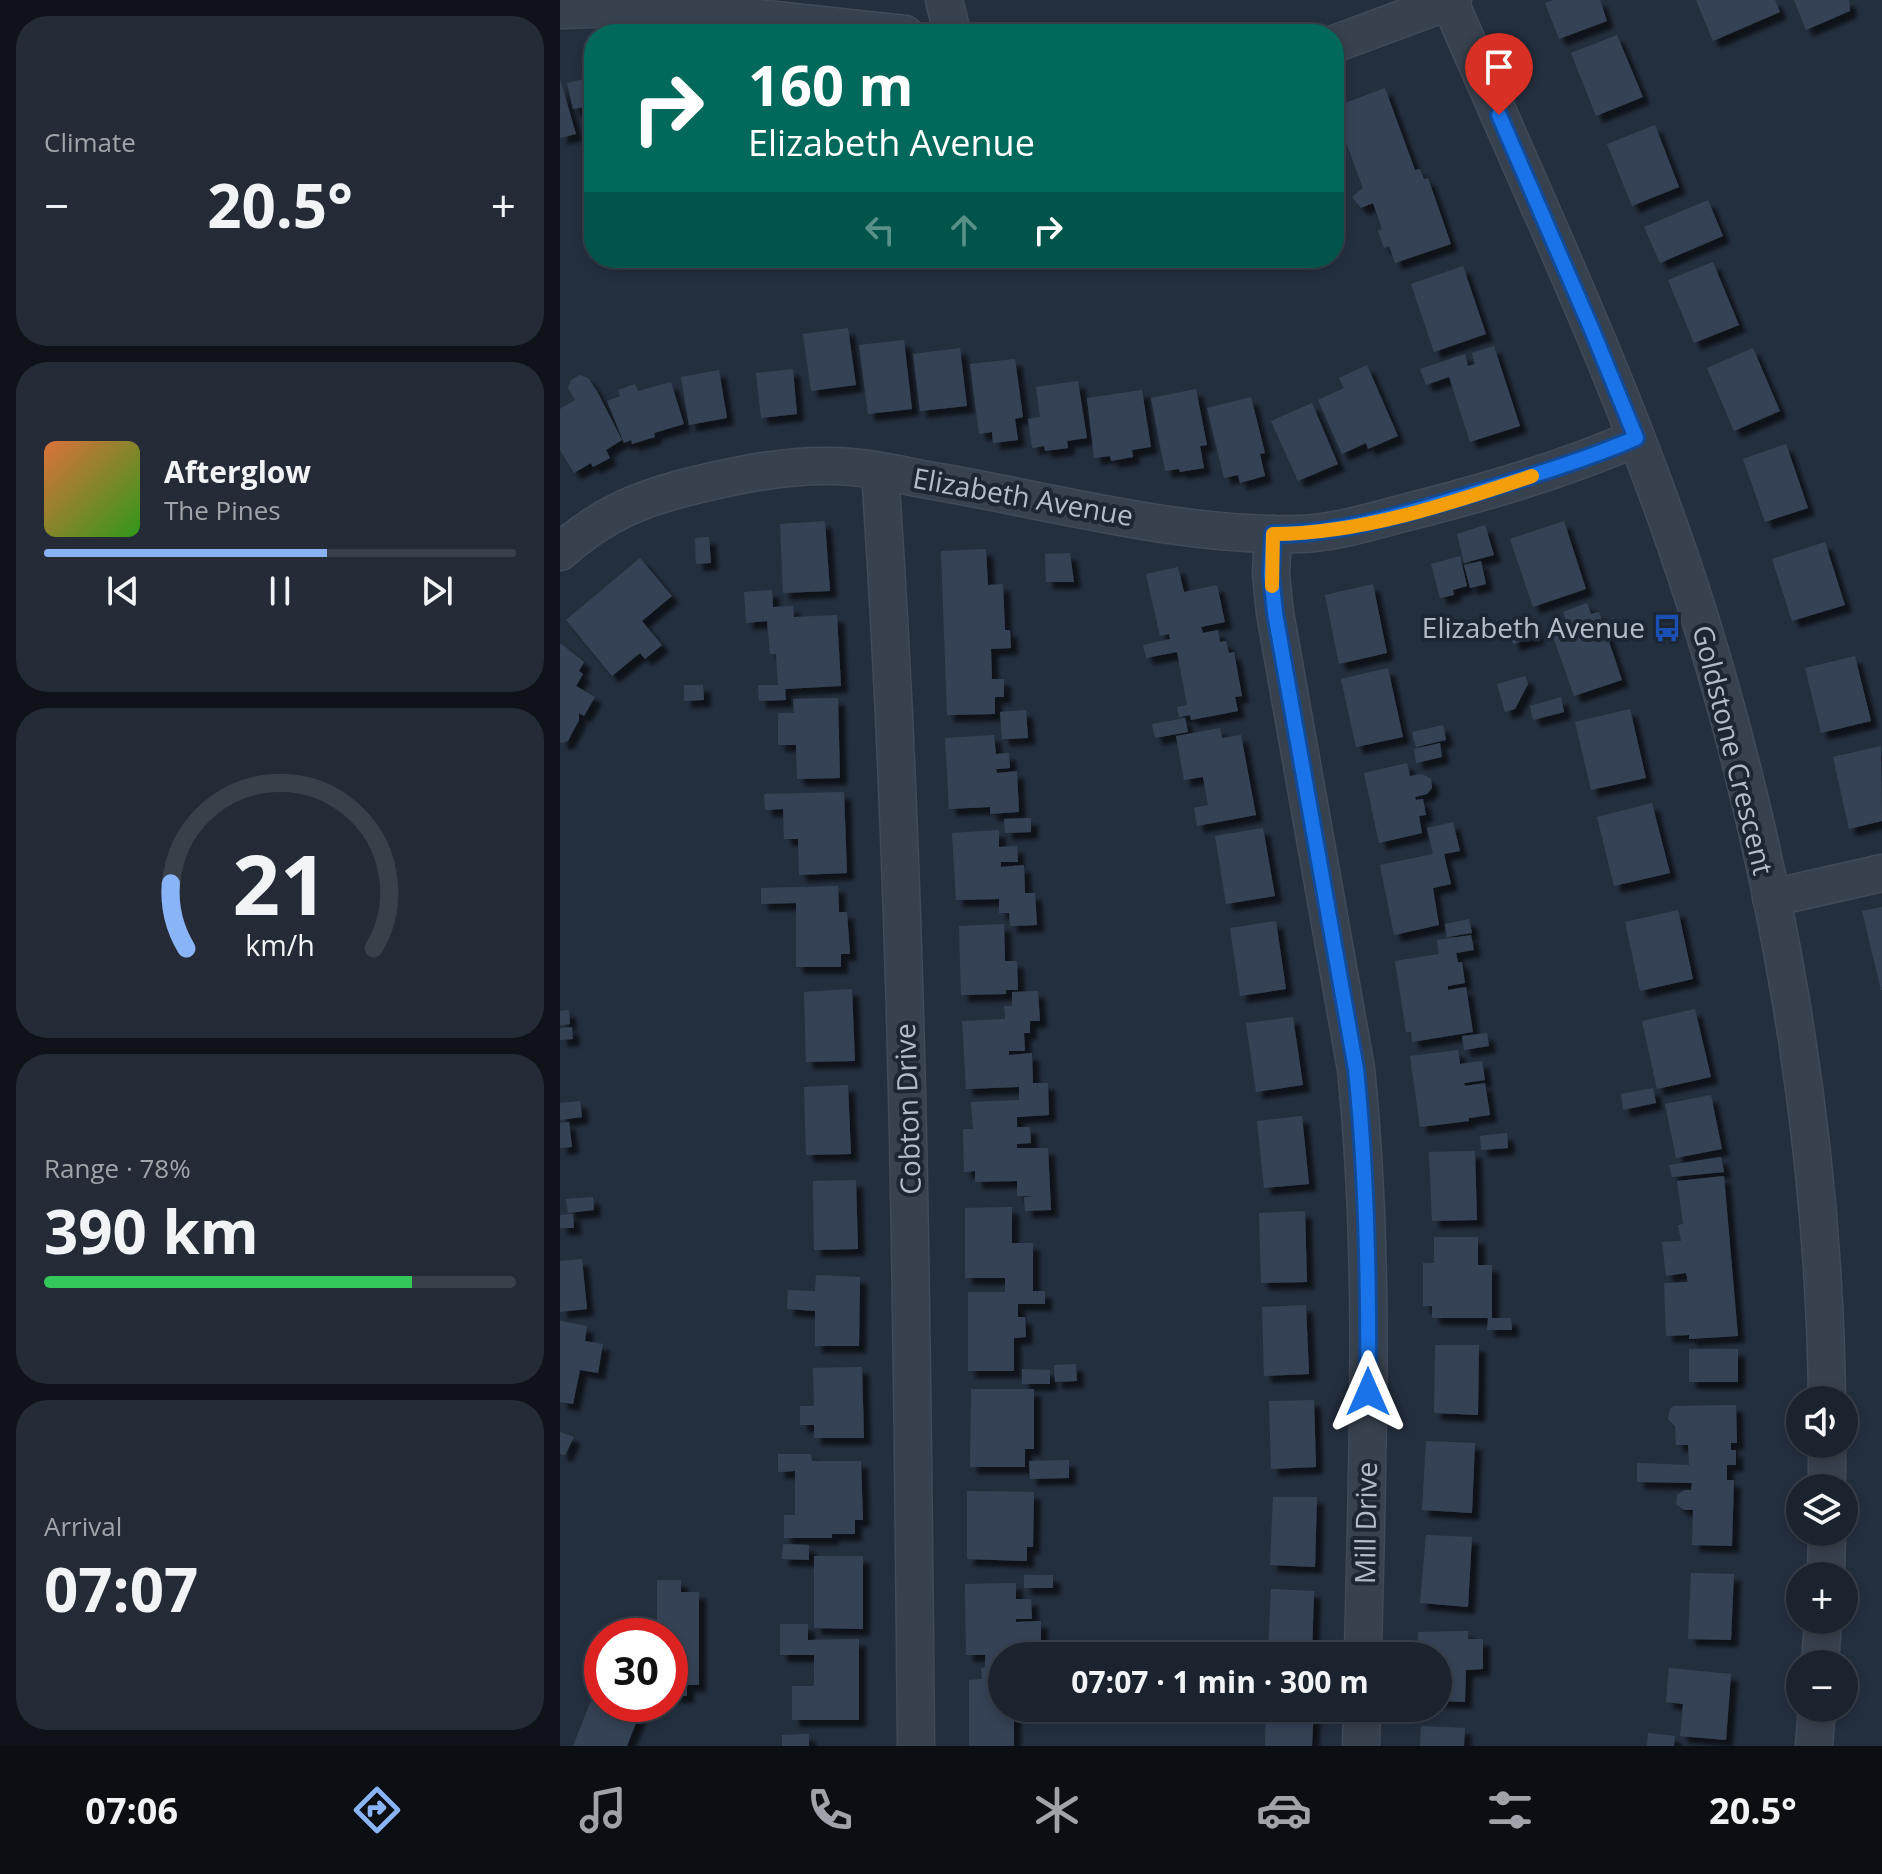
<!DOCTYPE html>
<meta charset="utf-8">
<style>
body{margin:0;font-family:"Open Sans",sans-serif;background:#242b36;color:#f1f3f6;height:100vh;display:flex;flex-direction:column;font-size:30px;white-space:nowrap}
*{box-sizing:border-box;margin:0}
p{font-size:26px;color:#a0a4aa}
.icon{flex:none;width:44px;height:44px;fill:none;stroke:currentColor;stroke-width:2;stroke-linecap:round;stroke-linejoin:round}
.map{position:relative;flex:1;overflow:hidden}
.drawer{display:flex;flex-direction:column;gap:16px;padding:16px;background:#0f1319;width:560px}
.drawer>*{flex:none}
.hud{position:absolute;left:24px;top:24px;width:760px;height:244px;border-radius:32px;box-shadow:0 4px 12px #0003,0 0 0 2px #39404a;background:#00695c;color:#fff;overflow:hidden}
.buttons{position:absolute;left:1226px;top:1386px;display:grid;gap:16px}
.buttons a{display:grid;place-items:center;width:72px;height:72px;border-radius:50%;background:#1b232e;box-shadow:0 4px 12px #0003,0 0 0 2px #39404a;font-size:40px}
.speed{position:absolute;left:24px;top:1618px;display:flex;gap:16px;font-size:40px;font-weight:700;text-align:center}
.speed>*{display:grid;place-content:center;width:104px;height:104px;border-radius:50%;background:#1b232e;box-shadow:0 4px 12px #0003,0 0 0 2px #39404a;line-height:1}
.speed .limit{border:12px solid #d22;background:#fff;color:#111}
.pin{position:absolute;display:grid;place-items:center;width:68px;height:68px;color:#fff;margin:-82px -34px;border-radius:50% 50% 50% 0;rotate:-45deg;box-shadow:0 0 8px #0007}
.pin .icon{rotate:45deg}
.me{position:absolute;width:88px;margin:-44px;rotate:0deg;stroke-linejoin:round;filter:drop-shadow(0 0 6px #0008)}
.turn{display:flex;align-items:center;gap:28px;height:168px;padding:0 32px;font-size:36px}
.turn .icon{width:104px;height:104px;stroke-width:2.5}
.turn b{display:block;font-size:56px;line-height:68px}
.lanes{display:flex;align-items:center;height:76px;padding:0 32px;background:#0003;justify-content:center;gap:40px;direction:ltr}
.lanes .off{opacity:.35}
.big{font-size:60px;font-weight:700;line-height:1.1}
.drawer .card{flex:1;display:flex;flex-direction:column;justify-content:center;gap:12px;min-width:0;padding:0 28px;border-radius:32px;background:#242b36}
.drawer .dial{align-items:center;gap:0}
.dial svg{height:208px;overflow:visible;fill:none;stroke:#39404a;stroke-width:7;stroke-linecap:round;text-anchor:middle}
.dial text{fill:#f1f3f6;stroke:none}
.song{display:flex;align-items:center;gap:24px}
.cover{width:96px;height:96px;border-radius:12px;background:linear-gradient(135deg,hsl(20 70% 55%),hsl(110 70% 35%))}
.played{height:8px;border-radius:4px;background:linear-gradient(90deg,#8ab4f8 60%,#39404a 60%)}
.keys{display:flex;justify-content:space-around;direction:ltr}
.heat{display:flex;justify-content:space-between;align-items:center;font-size:44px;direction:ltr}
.charge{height:12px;border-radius:6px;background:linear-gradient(90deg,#34c759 78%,#39404a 0)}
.trip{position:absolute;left:428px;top:1642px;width:464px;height:80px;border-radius:40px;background:#1b232e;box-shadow:0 4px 12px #0003,0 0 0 2px #39404a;font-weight:700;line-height:80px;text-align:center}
.tabs{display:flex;height:128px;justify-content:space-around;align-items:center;background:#0b0e12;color:#a0a4aa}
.tabs .icon{width:56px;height:56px}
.tabs .current{color:#8ab4f8}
.tabs b{font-size:36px;color:#f1f3f6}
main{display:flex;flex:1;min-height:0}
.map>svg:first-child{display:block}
</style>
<main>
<section class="drawer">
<div class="card"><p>Climate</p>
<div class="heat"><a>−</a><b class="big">20.5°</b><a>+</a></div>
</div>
<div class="card">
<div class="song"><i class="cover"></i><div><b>Afterglow</b><p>The Pines</p></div></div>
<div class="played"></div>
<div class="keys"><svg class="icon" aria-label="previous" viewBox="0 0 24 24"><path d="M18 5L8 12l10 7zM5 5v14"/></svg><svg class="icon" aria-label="pause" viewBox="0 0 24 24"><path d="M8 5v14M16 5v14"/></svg><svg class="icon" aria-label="next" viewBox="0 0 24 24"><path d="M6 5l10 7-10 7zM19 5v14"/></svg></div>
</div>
<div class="card dial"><svg viewBox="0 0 100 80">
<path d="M14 69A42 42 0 1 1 86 69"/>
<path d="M14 69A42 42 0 0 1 8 44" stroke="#8ab4f8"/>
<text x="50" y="56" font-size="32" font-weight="700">21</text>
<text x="50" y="72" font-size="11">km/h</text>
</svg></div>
<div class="card"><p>Range · 78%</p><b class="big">390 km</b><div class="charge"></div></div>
<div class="card"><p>Arrival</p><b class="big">07:07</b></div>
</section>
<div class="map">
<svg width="1322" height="1746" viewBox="0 0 1322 1746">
<defs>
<filter id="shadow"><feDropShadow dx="7" dy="7" stdDeviation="2" flood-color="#0009"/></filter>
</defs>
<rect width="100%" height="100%" fill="#242f3e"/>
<g fill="#364354" filter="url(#shadow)">
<polygon points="993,0 1040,0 1047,21 999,39 985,3"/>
<polygon points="1136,0 1215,0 1220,12 1153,41"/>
<polygon points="1234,0 1289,0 1290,11 1246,30"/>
<polygon points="1057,35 1083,97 1036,116 1011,53"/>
<polygon points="34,70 34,97 32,97 30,71"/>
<polygon points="0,79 16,134 0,138"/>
<polygon points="24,79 30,106 13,109 7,83"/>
<polygon points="825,88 855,170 860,169 864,179 868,178 891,244 835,263 829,246 824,248 818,231 822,229 813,203 801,208 792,197 803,188 774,110 774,107"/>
<polygon points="1095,125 1119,187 1072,206 1047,144"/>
<polygon points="1148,200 1163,236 1100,263 1084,227"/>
<polygon points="1153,262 1179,325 1134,343 1108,280"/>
<polygon points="903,266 926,334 874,352 851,284"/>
<polygon points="288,328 296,385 251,391 243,334"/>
<polygon points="344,340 352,409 308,414 299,345"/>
<polygon points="934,346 960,426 910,442 889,377 866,385 860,369 905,354 908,366 915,364 912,353"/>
<polygon points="400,348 407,406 360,411 353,354"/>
<polygon points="1193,348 1220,411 1174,431 1147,368"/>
<polygon points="455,359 463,417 455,419 458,440 433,443 432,432 419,434 410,364"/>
<polygon points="807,365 838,436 808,449 806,443 782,454 758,400 784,388 779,378"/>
<polygon points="233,369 237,414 201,418 196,373"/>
<polygon points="159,370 167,418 129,425 121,377"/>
<polygon points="20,375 28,378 37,391 62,440 46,450 50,458 33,467 31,463 14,473 0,450 0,409 15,400 8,388 11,380"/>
<polygon points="518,381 527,438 507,441 508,448 485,451 484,446 472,448 468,419 480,417 476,387"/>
<polygon points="111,382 124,424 94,433 95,437 72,444 71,440 64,443 47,401 60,396 58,390 75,384 78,391"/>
<polygon points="636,389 647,445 640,446 644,468 620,472 619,469 605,471 591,398"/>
<polygon points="582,390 591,447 572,450 573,457 551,461 550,456 534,458 527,398"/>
<polygon points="691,397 705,453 700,454 705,476 680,483 678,475 664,478 647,408"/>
<polygon points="752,403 778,464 738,481 711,421"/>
<polygon points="1226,444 1248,508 1205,522 1183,459"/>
<polygon points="265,521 270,591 223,593 220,524"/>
<polygon points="1004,521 1026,589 973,607 950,539"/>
<polygon points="925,525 934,555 904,563 897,534"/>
<polygon points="149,537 151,563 136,564 135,538"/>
<polygon points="1265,542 1285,605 1232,621 1212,559"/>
<polygon points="426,549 428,585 443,584 445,630 450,630 451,648 431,649 432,679 444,679 444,697 435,697 435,714 387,715 381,551"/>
<polygon points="510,553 514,582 486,582 485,554"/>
<polygon points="900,556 907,586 893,590 894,595 880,598 871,564"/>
<polygon points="80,558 112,596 82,621 102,645 85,659 80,653 52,676 6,620"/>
<polygon points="921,561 926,584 910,588 904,565"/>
<polygon points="618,567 624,592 657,585 665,622 641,627 643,633 658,630 660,642 666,641 669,653 674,652 682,696 675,697 678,711 631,720 630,715 619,717 617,707 627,705 617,652 586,658 583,645 610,639 609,634 600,636 586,574"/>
<polygon points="813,584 827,653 779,664 765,595"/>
<polygon points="212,590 213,607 233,606 234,617 277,615 281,686 225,689 226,700 199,701 198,685 218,685 216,654 210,654 207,621 186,623 184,592"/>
<polygon points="1027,603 1031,614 1039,612 1062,680 1014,696 990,628 1007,622 1003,612"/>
<polygon points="973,622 978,637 953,644 949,629"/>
<polygon points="0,643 24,662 19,671 23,674 16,686 35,697 24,716 19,713 19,720 8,741 2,743 0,742"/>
<polygon points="1295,656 1311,721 1261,733 1245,668"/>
<polygon points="828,668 843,737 796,747 781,679"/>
<polygon points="965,676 968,684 955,709 945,712 937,684"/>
<polygon points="124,685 143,685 144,700 124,701"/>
<polygon points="1001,697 1004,712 973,720 970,706"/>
<polygon points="278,698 280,778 237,779 236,745 218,745 218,713 234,713 233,699"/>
<polygon points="1070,709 1086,778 1031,790 1015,722"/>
<polygon points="466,710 468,738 442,739 440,712"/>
<polygon points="625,718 628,732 595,738 592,724"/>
<polygon points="883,725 886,740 856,747 852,732"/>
<polygon points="660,728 662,738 681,735 696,815 637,826 634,808 648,805 643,777 624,780 616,736"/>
<polygon points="434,735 436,754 449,753 450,768 436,769 437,773 457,771 459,812 430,814 430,807 389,809 385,738"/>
<polygon points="880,743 882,757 856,763 854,749"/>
<polygon points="1321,746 1322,821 1289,829 1273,757"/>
<polygon points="847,763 850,776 862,774 871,779 872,788 867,794 855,797 856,800 863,799 866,815 859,816 862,833 819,843 804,773"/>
<polygon points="284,792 287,873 239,875 238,839 224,839 223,809 205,810 204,794"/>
<polygon points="1092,803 1110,873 1054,886 1037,817"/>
<polygon points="471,818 471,832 445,833 444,819"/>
<polygon points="893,822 900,851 884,854 891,884 873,888 879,925 834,935 820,865 873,854 867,828"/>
<polygon points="703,828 715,896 666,904 655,836"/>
<polygon points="439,830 439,847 457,846 458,862 441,862 441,867 464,865 465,893 475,893 477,925 450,926 449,913 439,913 439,899 396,900 392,833"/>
<polygon points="278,886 279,912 287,912 290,954 281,954 281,967 236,967 236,903 201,904 201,888"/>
<polygon points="1322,907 1322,990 1321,990 1302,911"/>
<polygon points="1118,910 1133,979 1080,991 1065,922"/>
<polygon points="909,919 912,933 887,937 885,924"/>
<polygon points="716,921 726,989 680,996 670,928"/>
<polygon points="444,924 445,961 457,961 458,990 446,990 446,994 401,995 399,926"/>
<polygon points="911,935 914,950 896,953 898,962 902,962 905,983 888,986 888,990 906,987 913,1032 852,1042 851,1032 846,1032 835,961 879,954 877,940"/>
<polygon points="292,989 295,1061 246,1062 244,992"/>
<polygon points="478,991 480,1021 470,1021 470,1033 464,1033 465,1051 449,1051 449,1055 472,1053 473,1083 488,1083 489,1115 457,1117 457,1127 470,1127 471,1143 457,1144 457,1148 488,1148 491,1210 465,1211 464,1197 475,1196 457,1196 457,1181 415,1182 415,1171 404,1172 403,1129 413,1129 411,1102 459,1100 459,1087 406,1089 402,1021 445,1019 444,1006 452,1006 452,992"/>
<polygon points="1135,1009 1151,1077 1097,1089 1082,1021"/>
<polygon points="9,1010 10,1024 0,1025 0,1011"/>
<polygon points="733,1017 743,1085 696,1092 686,1023"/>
<polygon points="12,1027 13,1039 0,1040 0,1028"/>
<polygon points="927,1033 929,1046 904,1050 902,1036"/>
<polygon points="898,1050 900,1064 922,1061 925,1080 904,1083 905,1086 925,1083 930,1115 909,1118 909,1121 860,1127 850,1056"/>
<polygon points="288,1085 291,1154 246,1155 244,1087"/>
<polygon points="1093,1088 1096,1103 1063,1110 1061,1094"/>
<polygon points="1151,1095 1162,1149 1116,1158 1105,1104"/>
<polygon points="20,1101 22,1117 0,1120 0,1103"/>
<polygon points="742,1116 749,1184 704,1188 697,1121"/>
<polygon points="9,1122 12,1147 0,1148 0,1123"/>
<polygon points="947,1133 948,1148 921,1150 920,1136"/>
<polygon points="915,1151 917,1220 872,1221 869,1152"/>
<polygon points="1161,1157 1164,1172 1112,1177 1109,1165"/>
<polygon points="1164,1176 1178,1336 1129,1339 1129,1335 1106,1336 1104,1283 1128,1282 1126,1273 1106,1276 1102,1242 1121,1241 1118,1225 1123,1224 1117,1181"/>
<polygon points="296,1180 298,1249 254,1250 253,1181"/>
<polygon points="33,1197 34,1210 8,1213 6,1199"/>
<polygon points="452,1207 452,1243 473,1243 473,1291 485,1291 485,1304 458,1304 458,1317 465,1317 466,1337 454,1338 454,1371 408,1371 408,1292 445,1292 445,1278 405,1278 405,1208"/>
<polygon points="745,1211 747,1282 701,1283 699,1213"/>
<polygon points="13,1214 14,1228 0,1228 0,1215"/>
<polygon points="874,1237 918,1237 918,1265 932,1265 932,1318 951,1318 952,1330 927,1330 928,1318 872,1318 872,1306 863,1306 863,1263 874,1263"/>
<polygon points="22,1259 27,1309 0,1312 0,1261"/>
<polygon points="256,1275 300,1277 299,1346 255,1346 255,1311 227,1309 228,1290 255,1291"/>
<polygon points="746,1305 749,1374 704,1376 702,1307"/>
<polygon points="0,1321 27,1326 25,1341 43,1344 38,1373 20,1370 13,1404 0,1402"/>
<polygon points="875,1345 919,1345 918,1415 874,1413"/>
<rect x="1129" y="1349" width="49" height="33"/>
<polygon points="516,1364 517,1381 495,1382 494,1365"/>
<polygon points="302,1367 304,1438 254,1438 254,1425 240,1425 240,1406 254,1406 253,1368"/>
<polygon points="462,1369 490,1370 490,1384 462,1384"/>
<polygon points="411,1389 474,1389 474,1449 465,1449 465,1467 410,1467"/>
<polygon points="754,1400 756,1467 711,1469 709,1401"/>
<polygon points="1176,1405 1177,1443 1171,1443 1171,1450 1176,1450 1176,1465 1167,1465 1167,1480 1174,1480 1172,1546 1132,1545 1133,1510 1124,1510 1116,1504 1117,1495 1125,1490 1131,1490 1132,1483 1077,1482 1077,1463 1129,1465 1128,1445 1116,1445 1115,1426 1108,1419 1110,1409 1114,1406"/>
<polygon points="0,1432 14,1437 5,1455 0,1454"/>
<polygon points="866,1441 915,1443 912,1513 862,1510"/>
<polygon points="218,1454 251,1454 252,1461 301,1461 303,1520 295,1520 295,1534 272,1534 272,1538 224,1538 224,1515 235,1515 235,1471 218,1472"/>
<polygon points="509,1460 509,1478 470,1479 469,1461"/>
<polygon points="407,1491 474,1492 473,1547 467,1547 467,1561 407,1559"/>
<polygon points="713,1497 757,1497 755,1567 710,1565"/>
<polygon points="866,1535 912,1537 908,1607 860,1603"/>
<polygon points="223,1544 249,1545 249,1560 222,1559"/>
<polygon points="254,1556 303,1556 303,1629 254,1628"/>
<polygon points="1131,1573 1174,1574 1171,1640 1128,1639"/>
<rect x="464" y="1575" width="29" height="13"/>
<polygon points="97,1580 121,1580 121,1592 139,1592 139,1685 127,1685 127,1696 110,1696 110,1636 97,1636"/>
<polygon points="456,1583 456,1599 471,1599 472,1619 456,1619 456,1622 481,1621 481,1642 455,1642 455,1656 442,1656 442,1708 454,1708 454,1746 409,1746 409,1680 422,1679 421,1669 425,1667 425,1655 406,1655 405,1584"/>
<polygon points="711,1589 754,1591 752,1656 708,1656"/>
<polygon points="220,1624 248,1624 248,1640 299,1639 299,1720 232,1720 232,1686 254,1686 254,1655 220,1655"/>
<polygon points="908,1631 908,1639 923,1639 923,1669 906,1670 905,1702 878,1701 878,1656 857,1656 858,1632"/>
<polygon points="1109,1668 1171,1674 1166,1740 1120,1736 1123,1704 1106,1702"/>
<polygon points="42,1673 42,1704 69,1704 81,1710 67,1746 13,1746"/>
<polygon points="706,1708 754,1708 752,1746 705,1746"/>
<polygon points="861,1726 905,1728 904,1746 860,1746"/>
<polygon points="1088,1733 1115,1736 1114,1746 1087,1746"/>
<polygon points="249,1734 249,1746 222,1746 222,1735"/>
</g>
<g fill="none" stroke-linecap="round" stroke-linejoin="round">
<defs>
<g id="street">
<polyline points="384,0 390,24 390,34"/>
<path d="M889,0C976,202 1072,402 1138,612C1217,866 1264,1134 1267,1400"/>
<polyline points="0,10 96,7 345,34"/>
<polyline points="774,44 893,0"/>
<path d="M320,472C349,896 352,1321 356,1746"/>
<path d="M713,534L711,574L715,613L796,1069C816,1264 807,1460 803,1656"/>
<path d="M0,552C43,513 84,497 140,484C183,474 227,465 271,466C307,466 344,476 379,482C496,502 620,537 739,534C773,533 806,523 840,514C919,494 1001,471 1076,438"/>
<polyline points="1211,898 1322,873"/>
<polyline points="1267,1488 1267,1444"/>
<polyline points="1266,1576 1267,1532"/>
<polyline points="1260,1664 1263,1620"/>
<polyline points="801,1746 802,1708"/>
<polyline points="1254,1746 1257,1708"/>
</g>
</defs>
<use href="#street" stroke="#414a57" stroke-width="39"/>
<use href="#street" stroke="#38414e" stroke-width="36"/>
</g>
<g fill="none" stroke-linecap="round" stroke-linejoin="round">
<defs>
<path id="route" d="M808,1392C809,1284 807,1176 796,1069L715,613L711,574L713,534C783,534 851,512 918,492C971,476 1025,460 1076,438L1032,330L939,115"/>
</defs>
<use href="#route" stroke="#114b97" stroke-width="20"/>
<use href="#route" stroke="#1a73e8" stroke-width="14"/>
<path stroke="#f59e0b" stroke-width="14" d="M712,586L713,534C800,534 889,504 972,476"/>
</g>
<defs>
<symbol id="bus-bare" viewBox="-9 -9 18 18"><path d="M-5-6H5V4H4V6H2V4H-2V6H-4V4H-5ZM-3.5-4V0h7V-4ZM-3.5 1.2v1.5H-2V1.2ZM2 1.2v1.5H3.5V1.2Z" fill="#1a4fb4" stroke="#1d2633" stroke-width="2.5" paint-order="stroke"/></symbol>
</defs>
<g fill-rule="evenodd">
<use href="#bus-bare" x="1087" y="608" width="40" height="40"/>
</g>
<g text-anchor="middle" stroke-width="8" stroke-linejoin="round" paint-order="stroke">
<g font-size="28" fill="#b4bcc9" stroke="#1d2633">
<text transform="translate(463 497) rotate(10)" y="10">Elizabeth Avenue</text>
<text transform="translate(1173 750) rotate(76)" y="10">Goldstone Crescent</text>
<text transform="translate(348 1109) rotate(-92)" y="10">Cobton Drive</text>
<text transform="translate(806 1523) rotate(-89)" y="10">Mill Drive</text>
</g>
<g font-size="28" fill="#b4bcc9" stroke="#1d2633" text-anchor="end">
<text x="1085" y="638">Elizabeth Avenue</text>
</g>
</g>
</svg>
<div class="buttons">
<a><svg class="icon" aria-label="sound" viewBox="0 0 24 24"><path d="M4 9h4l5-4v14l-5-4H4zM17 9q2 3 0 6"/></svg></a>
<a><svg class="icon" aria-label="layers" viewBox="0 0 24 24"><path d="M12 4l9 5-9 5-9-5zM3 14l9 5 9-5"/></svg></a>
<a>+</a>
<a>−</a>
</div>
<div class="speed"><div class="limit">30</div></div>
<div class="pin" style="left:939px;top:115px;background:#d93025"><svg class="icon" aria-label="arrive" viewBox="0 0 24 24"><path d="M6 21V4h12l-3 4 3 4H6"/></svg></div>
<svg class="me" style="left:808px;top:1392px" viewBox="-20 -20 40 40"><path d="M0-17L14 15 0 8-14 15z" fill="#1a73e8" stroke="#fff" stroke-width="4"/></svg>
<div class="trip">07:07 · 1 min · 300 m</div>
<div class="hud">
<div class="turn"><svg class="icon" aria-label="right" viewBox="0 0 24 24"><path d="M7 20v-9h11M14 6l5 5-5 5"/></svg><div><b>160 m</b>Elizabeth Avenue</div></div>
<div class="lanes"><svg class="icon off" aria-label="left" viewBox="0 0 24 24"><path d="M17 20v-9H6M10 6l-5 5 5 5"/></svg><svg class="icon off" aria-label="ahead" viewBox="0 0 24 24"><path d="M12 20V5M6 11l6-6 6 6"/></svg><svg class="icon" aria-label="right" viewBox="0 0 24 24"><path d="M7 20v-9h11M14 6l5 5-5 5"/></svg></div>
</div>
</div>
</main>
<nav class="tabs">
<b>07:06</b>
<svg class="icon current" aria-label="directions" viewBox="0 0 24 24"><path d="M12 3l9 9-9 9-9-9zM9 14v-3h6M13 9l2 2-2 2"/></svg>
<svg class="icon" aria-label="music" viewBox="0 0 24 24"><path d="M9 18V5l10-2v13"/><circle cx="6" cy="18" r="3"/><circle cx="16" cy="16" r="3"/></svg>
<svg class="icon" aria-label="phone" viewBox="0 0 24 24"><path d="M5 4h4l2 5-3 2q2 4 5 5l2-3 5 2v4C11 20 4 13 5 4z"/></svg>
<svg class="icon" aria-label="climate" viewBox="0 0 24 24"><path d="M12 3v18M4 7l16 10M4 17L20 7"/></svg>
<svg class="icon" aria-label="car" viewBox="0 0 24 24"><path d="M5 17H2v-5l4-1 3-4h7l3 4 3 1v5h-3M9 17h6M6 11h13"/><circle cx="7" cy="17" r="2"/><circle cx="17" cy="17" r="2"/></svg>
<svg class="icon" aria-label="filters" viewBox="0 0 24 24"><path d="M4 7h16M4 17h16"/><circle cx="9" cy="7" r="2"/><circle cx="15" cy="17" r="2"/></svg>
<b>20.5°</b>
</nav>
